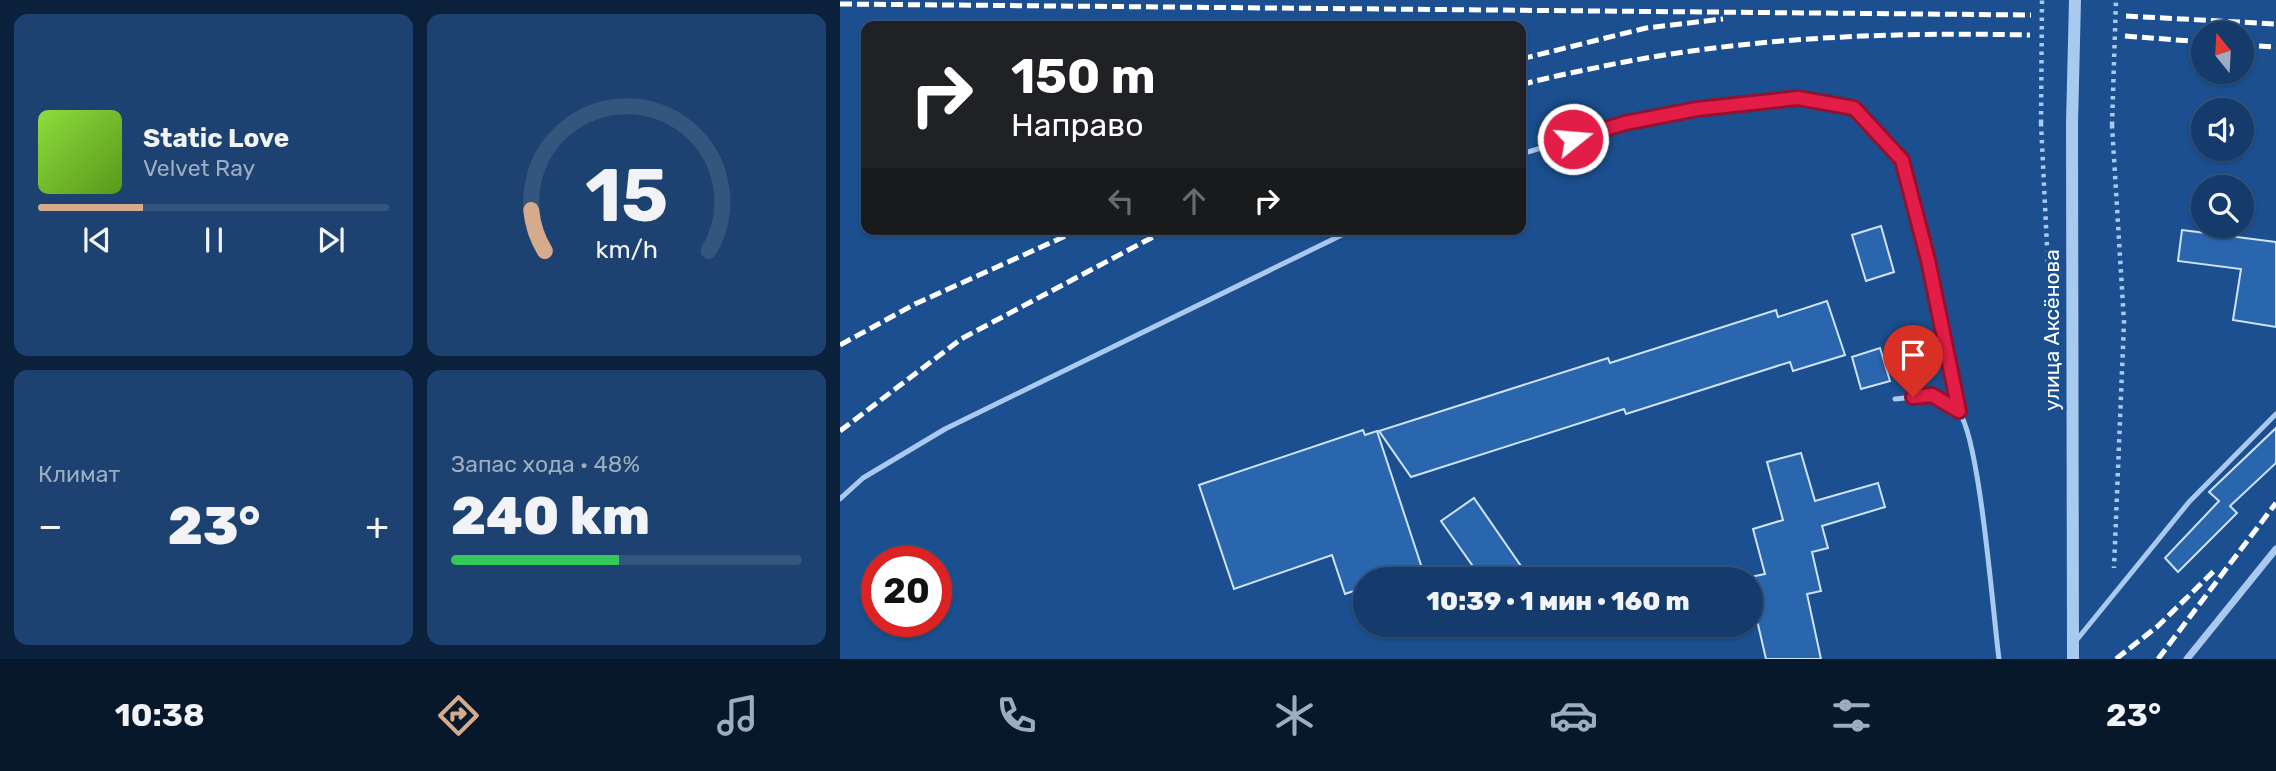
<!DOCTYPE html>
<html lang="ru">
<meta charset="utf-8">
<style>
body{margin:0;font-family:Rubik,sans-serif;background:#1d4271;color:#f1f3f6;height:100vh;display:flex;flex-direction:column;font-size:26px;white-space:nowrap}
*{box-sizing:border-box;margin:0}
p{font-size:23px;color:#9dadc1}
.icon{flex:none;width:38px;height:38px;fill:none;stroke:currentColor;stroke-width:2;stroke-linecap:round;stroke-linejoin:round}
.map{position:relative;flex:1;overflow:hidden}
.side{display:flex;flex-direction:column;gap:14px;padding:14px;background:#0b203b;width:840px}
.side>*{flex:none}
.banner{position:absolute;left:21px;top:21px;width:665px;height:214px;border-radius:14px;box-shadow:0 2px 5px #0004,0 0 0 2px #33557e;background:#202124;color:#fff;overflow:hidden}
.needle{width:46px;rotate:342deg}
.buttons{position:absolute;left:1351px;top:21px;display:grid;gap:14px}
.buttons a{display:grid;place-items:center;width:63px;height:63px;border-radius:50%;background:#143b6b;box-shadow:0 2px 5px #0004,0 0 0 2px #33557e;font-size:35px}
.speed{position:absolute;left:21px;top:546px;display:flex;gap:14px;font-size:35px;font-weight:700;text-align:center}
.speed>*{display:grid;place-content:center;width:91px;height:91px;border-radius:50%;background:#143b6b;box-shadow:0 2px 5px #0004,0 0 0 2px #33557e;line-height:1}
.speed .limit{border:10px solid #d22;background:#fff;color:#111}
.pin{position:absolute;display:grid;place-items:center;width:60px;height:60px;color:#fff;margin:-72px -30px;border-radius:50% 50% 50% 0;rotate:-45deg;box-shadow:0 0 7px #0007}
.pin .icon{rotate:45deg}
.me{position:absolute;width:77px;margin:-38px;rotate:73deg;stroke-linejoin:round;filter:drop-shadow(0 0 5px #0008)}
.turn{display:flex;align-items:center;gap:24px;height:147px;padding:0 35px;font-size:32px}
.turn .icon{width:91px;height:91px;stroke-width:2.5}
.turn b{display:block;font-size:49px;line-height:60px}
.lanes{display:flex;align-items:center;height:66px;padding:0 35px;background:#0003;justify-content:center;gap:35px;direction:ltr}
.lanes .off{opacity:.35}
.big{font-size:52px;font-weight:800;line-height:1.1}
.side .tile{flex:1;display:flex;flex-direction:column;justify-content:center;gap:10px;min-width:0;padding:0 24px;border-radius:14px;background:#1d4271}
.side .dial{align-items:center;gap:0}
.dial svg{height:182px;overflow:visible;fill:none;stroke:#33557e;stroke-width:7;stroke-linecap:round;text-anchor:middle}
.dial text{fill:#f1f3f6;stroke:none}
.song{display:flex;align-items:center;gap:21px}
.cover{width:84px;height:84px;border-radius:10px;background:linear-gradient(135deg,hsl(90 70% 55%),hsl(90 70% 35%))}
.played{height:7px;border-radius:4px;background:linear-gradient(90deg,#d6ab8b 30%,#33557e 30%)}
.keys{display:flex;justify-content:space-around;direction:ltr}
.heat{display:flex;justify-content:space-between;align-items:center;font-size:38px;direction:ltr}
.charge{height:10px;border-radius:5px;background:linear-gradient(90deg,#34c759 48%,#33557e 0)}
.side .tiles{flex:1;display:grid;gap:14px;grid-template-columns:repeat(2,1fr)}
.trip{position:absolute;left:513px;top:567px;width:410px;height:70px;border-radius:35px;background:#143b6b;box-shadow:0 2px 5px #0004,0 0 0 2px #33557e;font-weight:800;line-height:70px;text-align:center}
.dock{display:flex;height:112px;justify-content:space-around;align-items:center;background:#08182b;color:#9dadc1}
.dock .icon{width:49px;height:49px}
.dock .active{color:#d6ab8b}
.dock b{font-size:32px;color:#f1f3f6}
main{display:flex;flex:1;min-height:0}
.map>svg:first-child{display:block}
</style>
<main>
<section class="side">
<div class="tiles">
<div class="tile">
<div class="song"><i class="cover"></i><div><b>Static Love</b><p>Velvet Ray</p></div></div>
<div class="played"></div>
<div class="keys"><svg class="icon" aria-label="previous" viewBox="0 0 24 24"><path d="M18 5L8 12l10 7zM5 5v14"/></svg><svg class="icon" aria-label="pause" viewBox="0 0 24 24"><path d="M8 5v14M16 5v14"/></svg><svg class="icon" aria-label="next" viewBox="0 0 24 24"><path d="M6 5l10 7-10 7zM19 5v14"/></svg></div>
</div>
<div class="tile dial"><svg viewBox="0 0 100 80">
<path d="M14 69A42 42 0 1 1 86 69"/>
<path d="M14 69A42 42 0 0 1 8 51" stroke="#d6ab8b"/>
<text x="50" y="56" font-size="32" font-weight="700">15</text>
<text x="50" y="72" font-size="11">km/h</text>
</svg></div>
<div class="tile"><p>Климат</p>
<div class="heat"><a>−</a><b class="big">23°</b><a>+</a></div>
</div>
<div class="tile"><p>Запас хода · 48%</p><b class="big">240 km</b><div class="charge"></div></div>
</div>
</section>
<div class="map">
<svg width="1436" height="659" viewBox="0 0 1436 659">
<rect width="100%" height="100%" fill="#1b4f8f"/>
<g fill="#2a66ad" stroke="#cfe3fa" stroke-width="2">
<polygon points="1041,226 1054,272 1026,281 1012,235"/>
<polygon points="1342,230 1436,242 1436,327 1393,320 1401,269 1338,261"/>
<polygon points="987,301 1005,355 953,371 950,362 786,414 784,409 571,477 539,431 768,358 770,363 936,310 938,317"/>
<polygon points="1040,348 1050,381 1021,389 1012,357"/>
<polygon points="1436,428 1436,463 1390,506 1397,513 1338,572 1325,558 1379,501 1369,492"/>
<polygon points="523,430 525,435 537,431 582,568 550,579 525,579 525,587 505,594 492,555 394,589 359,485"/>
<polygon points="961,453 975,501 1038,483 1045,507 982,526 988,548 972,552 981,591 967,594 981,659 926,659 914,607 910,608 910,577 925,574 913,529 943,520 927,462"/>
<polygon points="634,498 690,579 642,579 601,521"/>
</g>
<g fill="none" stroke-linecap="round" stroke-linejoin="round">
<g stroke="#a9c9ee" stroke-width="4.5" stroke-dasharray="3.5 5" stroke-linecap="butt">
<polyline points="1201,123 1210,308"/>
<polyline points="1272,125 1284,322 1274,568"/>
</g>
<g stroke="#a9c9ee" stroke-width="5">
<polyline points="681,154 785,123 857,109 958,98 1014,108 1062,160 1088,260 1119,411"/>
<path d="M1055,399C1076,397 1103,391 1119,412C1140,440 1153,614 1159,659"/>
<polyline points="0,499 23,478 105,429 514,229"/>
<polyline points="1235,642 1349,502 1436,414"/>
</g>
<polyline stroke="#a9c9ee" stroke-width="7" points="1347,659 1436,549"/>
<polyline stroke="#a9c9ee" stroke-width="12" points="1232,124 1233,659"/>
<g stroke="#fff" stroke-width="5" stroke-dasharray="12 5" stroke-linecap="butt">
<polyline points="0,4 1191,15"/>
<polyline points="1286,16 1436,24"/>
<polyline points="1285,36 1363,42"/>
<polyline points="1402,45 1436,47"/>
<polyline points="681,59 806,28 883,19"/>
<path d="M681,85C708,77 737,72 764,66C906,37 1046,32 1190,35"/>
<polyline points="0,345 75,304 241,229"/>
<polyline points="0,431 121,339 328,229"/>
<polyline points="1276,659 1318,626 1375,570"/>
<polyline points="1318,659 1436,503"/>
</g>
<g stroke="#a9c9ee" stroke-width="4.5" stroke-dasharray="3.5 5" stroke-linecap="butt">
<polyline points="1201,123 1202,0"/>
<polyline points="1272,125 1276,0"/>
</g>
<polyline stroke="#a9c9ee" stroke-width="12" points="1232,124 1235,0"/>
</g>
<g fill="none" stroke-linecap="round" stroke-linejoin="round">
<defs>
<polyline id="route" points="733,139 785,123 857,109 958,98 1014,108 1062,160 1088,260 1119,411 1092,395 1073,397"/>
</defs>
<use href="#route" stroke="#92132f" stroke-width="18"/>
<use href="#route" stroke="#e11d48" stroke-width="12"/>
</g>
<g text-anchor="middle" stroke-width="7" stroke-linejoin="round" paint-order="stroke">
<g font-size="21" fill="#fff" stroke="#1b4f8f">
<text transform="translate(1212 330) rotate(-90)" y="7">улица Аксёнова</text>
</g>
</g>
</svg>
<div class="buttons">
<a><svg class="needle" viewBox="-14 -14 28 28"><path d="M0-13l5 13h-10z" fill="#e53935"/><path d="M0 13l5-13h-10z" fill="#9dadc1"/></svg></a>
<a><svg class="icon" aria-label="sound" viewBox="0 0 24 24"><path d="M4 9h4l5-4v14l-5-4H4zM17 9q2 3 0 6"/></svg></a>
<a><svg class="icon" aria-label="search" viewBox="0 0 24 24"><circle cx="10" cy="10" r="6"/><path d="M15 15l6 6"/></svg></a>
</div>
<div class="speed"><div class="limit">20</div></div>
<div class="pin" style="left:1073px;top:397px;background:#d93025"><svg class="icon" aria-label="arrive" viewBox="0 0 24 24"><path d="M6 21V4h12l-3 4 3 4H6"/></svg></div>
<svg class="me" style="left:733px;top:139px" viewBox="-20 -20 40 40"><circle r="17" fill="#e11d48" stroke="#fff" stroke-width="3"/><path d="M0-11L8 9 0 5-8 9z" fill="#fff"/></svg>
<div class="trip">10:39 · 1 мин · 160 m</div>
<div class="banner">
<div class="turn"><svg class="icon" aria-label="right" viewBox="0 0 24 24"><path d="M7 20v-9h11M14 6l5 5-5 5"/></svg><div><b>150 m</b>Направо</div></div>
<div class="lanes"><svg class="icon off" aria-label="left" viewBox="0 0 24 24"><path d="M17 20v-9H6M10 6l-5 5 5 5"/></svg><svg class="icon off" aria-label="ahead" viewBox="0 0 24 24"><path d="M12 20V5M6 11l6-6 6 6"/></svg><svg class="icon" aria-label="right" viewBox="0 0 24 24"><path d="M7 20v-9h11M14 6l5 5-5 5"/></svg></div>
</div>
</div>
</main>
<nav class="dock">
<b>10:38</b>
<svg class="icon active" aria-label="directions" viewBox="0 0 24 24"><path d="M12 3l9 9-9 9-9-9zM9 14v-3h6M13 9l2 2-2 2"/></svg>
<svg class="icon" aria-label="music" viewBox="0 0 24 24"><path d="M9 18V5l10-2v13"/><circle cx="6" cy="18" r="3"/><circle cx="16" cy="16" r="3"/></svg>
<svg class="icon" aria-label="phone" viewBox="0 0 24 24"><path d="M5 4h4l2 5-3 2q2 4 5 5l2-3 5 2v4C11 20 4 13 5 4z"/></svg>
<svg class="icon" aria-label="climate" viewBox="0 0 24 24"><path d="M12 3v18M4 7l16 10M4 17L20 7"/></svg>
<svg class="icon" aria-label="car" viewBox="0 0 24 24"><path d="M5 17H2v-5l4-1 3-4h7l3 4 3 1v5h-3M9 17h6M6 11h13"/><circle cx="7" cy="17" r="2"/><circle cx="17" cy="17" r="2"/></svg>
<svg class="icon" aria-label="filters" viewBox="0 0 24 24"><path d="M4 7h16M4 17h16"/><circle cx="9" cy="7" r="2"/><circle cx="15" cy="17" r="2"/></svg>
<b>23°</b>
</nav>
